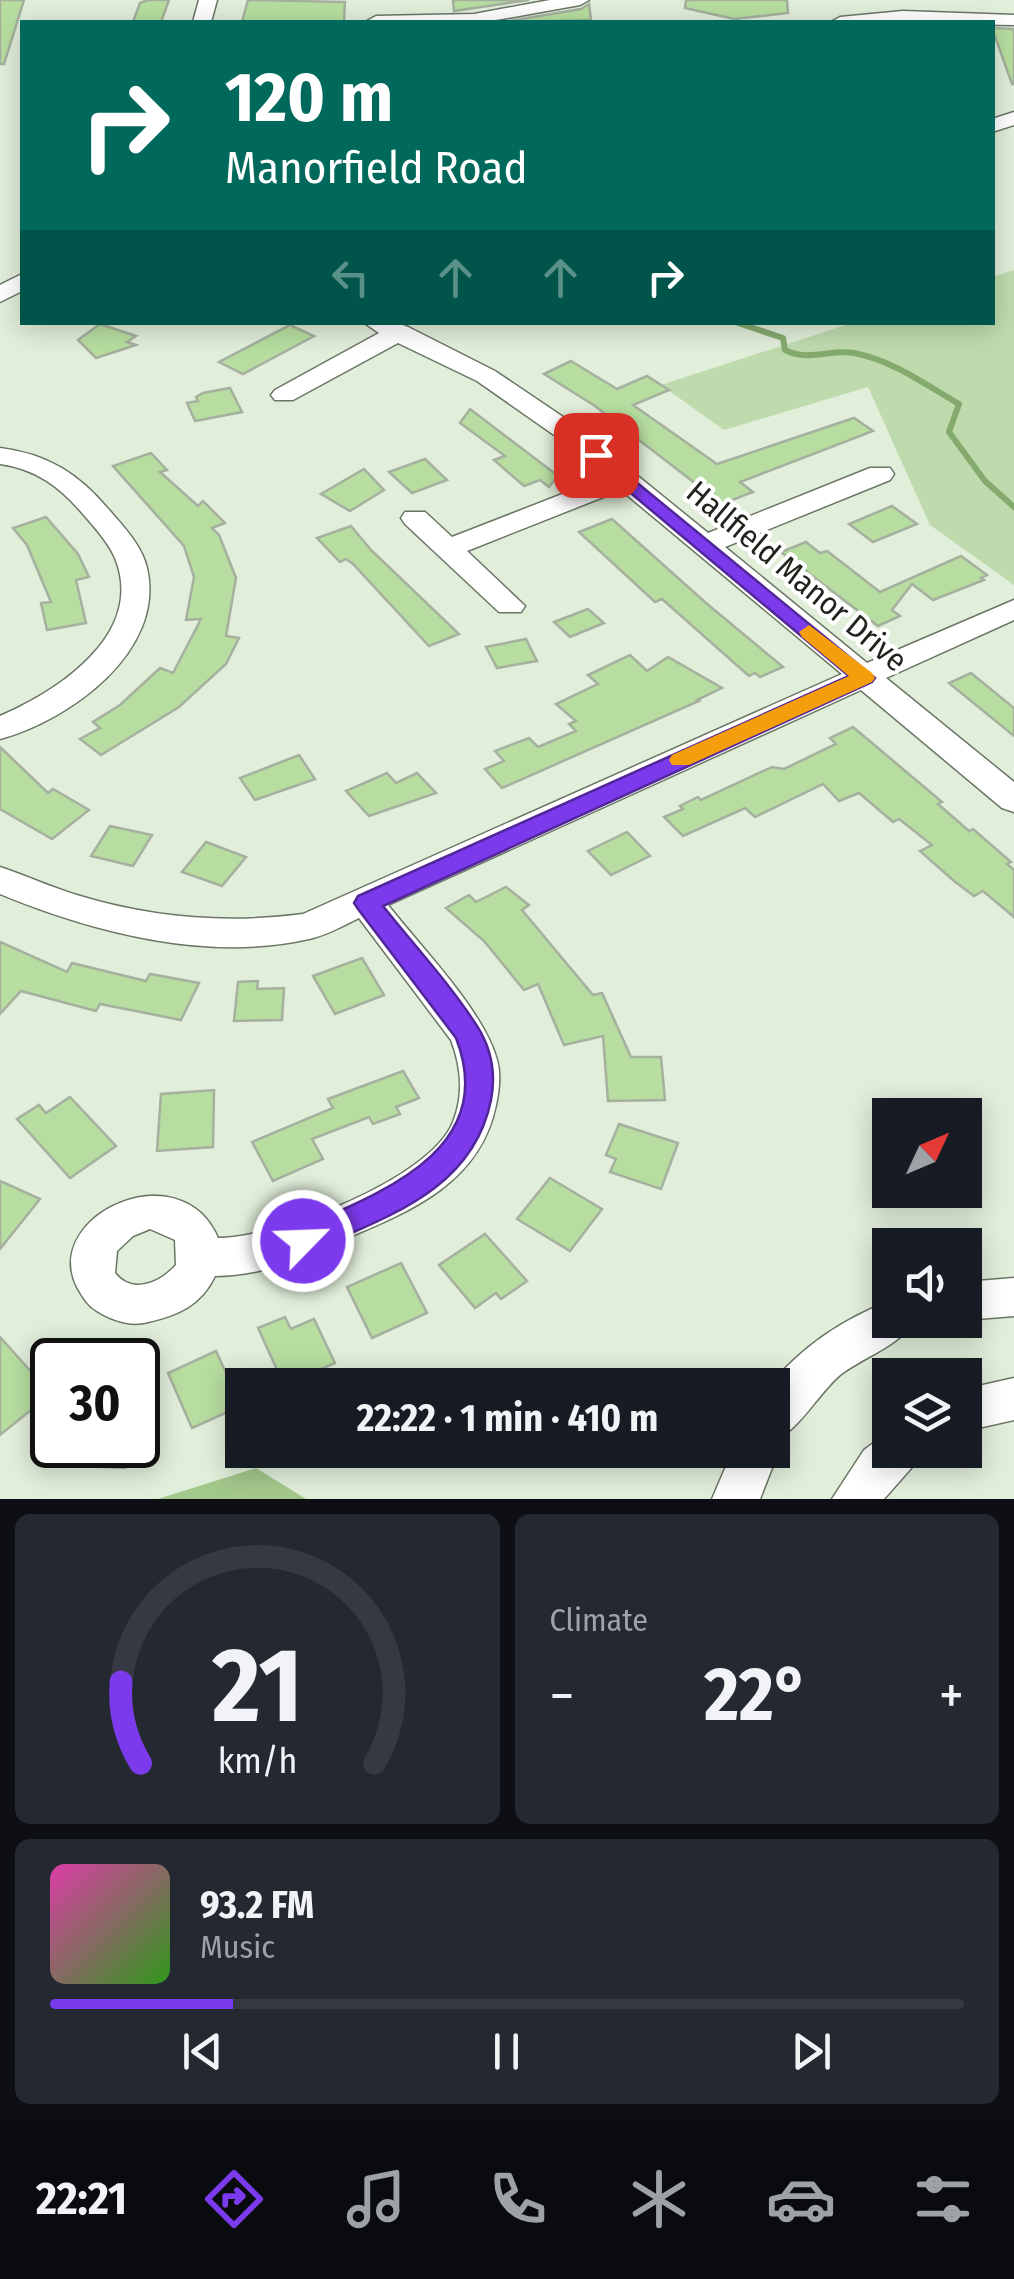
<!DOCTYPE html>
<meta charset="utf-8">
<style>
body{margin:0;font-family:"Fira Sans Condensed",sans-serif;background:#242831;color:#f1f3f6;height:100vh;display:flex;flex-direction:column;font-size:38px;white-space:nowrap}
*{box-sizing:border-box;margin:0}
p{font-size:32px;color:#9ea1a6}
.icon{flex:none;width:55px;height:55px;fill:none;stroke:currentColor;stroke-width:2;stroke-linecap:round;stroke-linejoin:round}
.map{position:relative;height:1499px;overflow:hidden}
.side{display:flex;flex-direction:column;gap:15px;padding:15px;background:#0d0f14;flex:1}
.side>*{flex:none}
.hud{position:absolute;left:20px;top:20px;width:975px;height:305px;border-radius:0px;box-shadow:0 5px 25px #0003;background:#00695c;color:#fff;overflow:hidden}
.needle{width:65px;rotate:46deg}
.tools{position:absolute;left:872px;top:1098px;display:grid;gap:20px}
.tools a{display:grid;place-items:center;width:110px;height:110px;border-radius:0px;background:#171b24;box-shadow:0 5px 25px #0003;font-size:50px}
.speed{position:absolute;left:30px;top:1338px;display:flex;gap:20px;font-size:50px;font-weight:700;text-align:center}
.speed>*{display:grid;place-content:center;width:130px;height:130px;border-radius:50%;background:#171b24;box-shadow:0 5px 25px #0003;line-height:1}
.speed .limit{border:5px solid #111;border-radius:15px;background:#fff;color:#111}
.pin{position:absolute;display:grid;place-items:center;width:85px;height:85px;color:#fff;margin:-42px;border-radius:20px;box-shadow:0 5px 15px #0006}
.me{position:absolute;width:110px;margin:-55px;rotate:66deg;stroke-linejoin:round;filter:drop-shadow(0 0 8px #0008)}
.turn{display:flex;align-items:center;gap:35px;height:210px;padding:0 40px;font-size:45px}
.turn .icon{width:130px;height:130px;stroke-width:2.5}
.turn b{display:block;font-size:70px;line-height:85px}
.lanes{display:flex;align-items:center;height:95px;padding:0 40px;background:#0003;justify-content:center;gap:50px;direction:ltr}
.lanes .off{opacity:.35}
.big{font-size:75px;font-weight:700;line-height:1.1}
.side .tile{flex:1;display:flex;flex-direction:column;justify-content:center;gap:15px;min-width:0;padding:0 35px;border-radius:15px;background:#242831}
.side .dial{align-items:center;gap:0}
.dial svg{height:260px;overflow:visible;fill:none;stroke:#363941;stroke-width:7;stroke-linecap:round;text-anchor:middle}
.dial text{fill:#f1f3f6;stroke:none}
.song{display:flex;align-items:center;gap:30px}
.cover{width:120px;height:120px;border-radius:15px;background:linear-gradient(135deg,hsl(320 70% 55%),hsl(110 70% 35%))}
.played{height:10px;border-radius:5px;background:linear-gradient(90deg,#7c3aed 20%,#363941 20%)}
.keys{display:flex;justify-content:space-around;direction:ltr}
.heat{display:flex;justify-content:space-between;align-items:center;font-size:55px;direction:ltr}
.side .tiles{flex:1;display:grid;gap:15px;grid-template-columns:1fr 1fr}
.tile:last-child{grid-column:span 2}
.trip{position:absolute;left:225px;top:1368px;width:565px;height:100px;border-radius:0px;background:#171b24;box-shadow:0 5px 25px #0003;font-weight:700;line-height:100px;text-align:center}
.tab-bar{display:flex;height:160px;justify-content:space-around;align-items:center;background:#090b0e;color:#9ea1a6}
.tab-bar .icon{width:70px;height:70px}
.tab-bar .selected{color:#7c3aed}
.tab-bar b{font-size:45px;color:#f1f3f6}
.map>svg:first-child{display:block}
</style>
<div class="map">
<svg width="1014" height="1499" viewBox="0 0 1014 1499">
<rect width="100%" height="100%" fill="#e1eeda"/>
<polygon fill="#bfdbae" points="1014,270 1014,585 930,525 868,387 724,430 661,385 852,323 992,322 993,277"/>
<polygon fill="#a3c88b" points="256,1468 306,1499 158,1499"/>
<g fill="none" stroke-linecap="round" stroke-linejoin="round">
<path stroke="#85aa6e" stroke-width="6" d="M735,322L783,338L785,350C809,362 829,349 854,353C892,360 926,385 959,404L949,432L985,481L1014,507"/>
</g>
<g fill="#b7dea0" stroke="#a5b09e" stroke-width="2.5">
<polygon points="0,0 24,0 4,64 0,64"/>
<polygon points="148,0 169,0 161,22 133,22 140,3"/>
<polygon points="248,0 345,2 344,22 242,22"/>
<polygon points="453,0 529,0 454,11"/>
<polygon points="686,0 787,0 788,13 734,19 685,8"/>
<polygon points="589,4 591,20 504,22 581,9"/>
<polygon points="992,28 1014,29 1014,84 1012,84"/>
<polygon points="100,324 136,336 127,342 136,345 96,358 78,340"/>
<polygon points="290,325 314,336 243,374 219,362"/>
<polygon points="571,361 617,389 647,376 669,390 633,405 717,464 854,418 873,431 740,482 753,492 722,504 595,406 544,374"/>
<polygon points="230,388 242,412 195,421 187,403 198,401 196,397 203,393"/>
<polygon points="470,409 558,476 549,487 540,480 524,486 494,460 505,456 460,423"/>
<polygon points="151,453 167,470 160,472 198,506 203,501 225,523 212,528 219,535 236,578 226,636 239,638 226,664 179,707 101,755 80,739 100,728 93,722 120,705 160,668 173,673 201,619 186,620 194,577 184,546 113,466"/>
<polygon points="425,459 447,480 412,493 389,472"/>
<polygon points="364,469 384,490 350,511 321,494"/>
<polygon points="892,506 917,524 873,542 849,524"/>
<polygon points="46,517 78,554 89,577 76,580 86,623 47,630 41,603 51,602 27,545 13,528"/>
<polygon points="612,519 706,603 783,667 760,677 755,673 749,676 662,599 655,602 579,532"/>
<polygon points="351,526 371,550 459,634 429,646 353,564 346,559 340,562 317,538"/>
<polygon points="806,542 820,553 827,551 880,592 961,556 987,575 981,578 984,580 933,600 912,584 892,610 900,616 878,626 781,552"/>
<polygon points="588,609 604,623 570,637 554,622"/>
<polygon points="526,639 537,661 497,668 486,647"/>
<polygon points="630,655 647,671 668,657 722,688 697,700 699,701 502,788 485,769 504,761 495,751 529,738 538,747 576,731 569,724 576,721 556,704 598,684 588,675"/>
<polygon points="971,673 1014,708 1014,736 949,683"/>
<polygon points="853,727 942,802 938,804 969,831 973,829 1011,862 1007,864 1014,870 1014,917 983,891 974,896 954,881 920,851 932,845 899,819 893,822 859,793 839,801 823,784 755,817 745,808 683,836 664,817 683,809 680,806 698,797 701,800 772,767 784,769 836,744 830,738"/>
<polygon points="0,747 48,793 53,789 89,810 52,839 0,809"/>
<polygon points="299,755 315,779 255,800 240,778"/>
<polygon points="387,773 396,783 417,773 436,793 369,816 346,791"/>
<polygon points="110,826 152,835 133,866 91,856"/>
<polygon points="627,832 650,856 611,875 588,851"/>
<polygon points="206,842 246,857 222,886 182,872"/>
<polygon points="506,887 529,905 522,910 593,995 602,993 631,1057 661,1057 665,1100 608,1101 603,1036 564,1045 538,984 524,990 484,941 446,908 469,895 476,902"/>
<polygon points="0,942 67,972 72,963 146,981 150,974 199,983 181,1020 100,1004 96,1011 21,991 0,1014"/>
<polygon points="362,958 384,995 335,1014 313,976"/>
<polygon points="258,981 257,989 284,988 282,1020 234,1021 238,982"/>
<polygon points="403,1071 419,1098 396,1107 400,1114 373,1124 369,1117 312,1139 323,1159 273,1181 252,1142 333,1108 328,1099"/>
<polygon points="214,1090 213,1147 157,1151 161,1094"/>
<polygon points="70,1097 116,1146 70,1178 17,1119 39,1105 46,1113"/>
<polygon points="619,1124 678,1143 661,1189 610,1172 616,1159 606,1155"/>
<polygon points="550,1178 602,1209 570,1251 517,1219"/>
<polygon points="0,1181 40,1199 0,1249"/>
<polygon points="485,1234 527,1281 501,1299 496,1293 475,1308 439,1265"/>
<polygon points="401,1263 427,1313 372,1338 347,1287"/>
<polygon points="285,1317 291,1329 314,1319 335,1363 284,1385 258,1328"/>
<polygon points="0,1337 51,1394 0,1435"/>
<polygon points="216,1351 241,1406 192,1428 168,1373"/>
<polygon points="65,1445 130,1445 125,1468 60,1465"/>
</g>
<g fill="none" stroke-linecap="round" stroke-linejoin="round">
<defs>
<g id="minor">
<polygon points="199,0 217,0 211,22 193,22"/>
<polygon points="550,0 589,0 580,5 485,22 367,21 376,16 474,14"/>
<polygon points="903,11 1014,15 1014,25 831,22 840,17"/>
<polygon points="1014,112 1014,125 992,132 992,119"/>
<polygon points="22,274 22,291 0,302 0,285"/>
<path d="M363,322H395L408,327L495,371L575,425L708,533L870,468H890L894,474L890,480L725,547L867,663L1014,600V620L886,678L1014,782V812L1002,808L861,690L388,905C420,946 484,1011 497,1060C501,1073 499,1091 496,1105C480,1183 411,1211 345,1239C301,1258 263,1276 215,1276C201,1305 179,1315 148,1322C131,1327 111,1320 97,1311C87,1305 83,1297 77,1287C41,1215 181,1151 218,1238C276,1238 430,1180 453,1122C464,1095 461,1066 451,1040L359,918C343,926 327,935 309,939C208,962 94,933 0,894V867C27,876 53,888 80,896C153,918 228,924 303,914L842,674L621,490L467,551L525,606L521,612H499L405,524L401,518L405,512H425L452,537L606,477L557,437L477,381L398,343L293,400H275L271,395L275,390L379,333ZM150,1229L175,1240L176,1265C160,1283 132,1295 115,1273L117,1251L133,1236Z"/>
<path d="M0,448C48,454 79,474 110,511C124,527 142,546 147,568C166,651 70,720 0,739V716C58,691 146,634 115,558C108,542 95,528 83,514C60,487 36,469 0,464Z"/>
<polygon points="1014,1278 1014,1316 965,1320 964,1320 965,1282"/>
<path d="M890,1301V1320H914C902,1345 863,1357 840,1375C819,1393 798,1431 775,1440L779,1450L760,1499H712L733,1450H772L770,1385C802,1347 843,1319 890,1301Z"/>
<polygon points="1014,1378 1014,1420 965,1431 965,1389"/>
<polygon points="890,1431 890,1450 920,1450 913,1466 884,1499 832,1499 864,1450"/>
</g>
</defs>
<use href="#minor" stroke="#6b7665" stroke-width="3"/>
<use href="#minor" fill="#fff" fill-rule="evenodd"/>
</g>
<path fill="#7c3aed" stroke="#51269a" stroke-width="2.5" d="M596,449L875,678L872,682L383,906C414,945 450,984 477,1026C491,1048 496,1074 491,1100C473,1190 388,1216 313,1250L303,1254L292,1250L288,1241L292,1232C374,1195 501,1153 456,1038L358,909L354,903L358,896L849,676L590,459L587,455Z"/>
<polygon fill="#f59e0b" points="809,625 872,673 875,678 872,682 689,765 672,765 669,760 672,755 849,676 802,637 799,632"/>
<g text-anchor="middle" stroke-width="8" stroke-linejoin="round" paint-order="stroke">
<g font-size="32" fill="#1f231c" stroke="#fff">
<text transform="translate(797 576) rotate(40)" y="11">Hallfield Manor Drive</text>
</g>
</g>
</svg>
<div class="tools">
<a><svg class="needle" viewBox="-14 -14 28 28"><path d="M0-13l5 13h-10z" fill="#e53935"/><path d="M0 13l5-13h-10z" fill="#9ea1a6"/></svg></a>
<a><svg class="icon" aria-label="sound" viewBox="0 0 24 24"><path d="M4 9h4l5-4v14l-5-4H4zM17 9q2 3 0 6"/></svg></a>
<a><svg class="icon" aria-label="layers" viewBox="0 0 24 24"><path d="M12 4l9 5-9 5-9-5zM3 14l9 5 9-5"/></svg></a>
</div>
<div class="speed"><div class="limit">30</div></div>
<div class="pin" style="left:596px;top:455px;background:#d93025"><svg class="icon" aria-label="arrive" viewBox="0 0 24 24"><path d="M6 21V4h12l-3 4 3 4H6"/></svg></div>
<svg class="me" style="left:303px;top:1241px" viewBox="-20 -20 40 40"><circle r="17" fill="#7c3aed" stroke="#fff" stroke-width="3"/><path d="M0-11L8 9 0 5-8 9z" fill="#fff"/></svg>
<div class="trip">22:22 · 1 min · 410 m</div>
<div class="hud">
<div class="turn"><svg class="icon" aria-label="right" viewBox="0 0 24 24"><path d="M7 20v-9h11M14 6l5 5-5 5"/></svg><div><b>120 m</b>Manorfield Road</div></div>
<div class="lanes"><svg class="icon off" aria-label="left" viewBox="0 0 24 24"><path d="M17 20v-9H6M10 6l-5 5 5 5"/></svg><svg class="icon off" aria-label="ahead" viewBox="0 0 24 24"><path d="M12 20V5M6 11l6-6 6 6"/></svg><svg class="icon off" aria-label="ahead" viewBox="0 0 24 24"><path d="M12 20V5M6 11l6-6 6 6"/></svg><svg class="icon" aria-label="right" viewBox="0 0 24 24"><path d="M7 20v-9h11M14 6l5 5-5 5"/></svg></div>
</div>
</div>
<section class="side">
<div class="tiles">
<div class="tile dial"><svg viewBox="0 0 100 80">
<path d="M14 69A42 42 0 1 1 86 69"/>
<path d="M14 69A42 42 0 0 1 8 44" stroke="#7c3aed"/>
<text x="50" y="56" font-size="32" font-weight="700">21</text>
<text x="50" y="72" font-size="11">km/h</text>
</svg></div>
<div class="tile"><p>Climate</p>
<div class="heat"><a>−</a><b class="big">22°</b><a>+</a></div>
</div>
<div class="tile">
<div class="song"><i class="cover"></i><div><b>93.2 FM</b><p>Music</p></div></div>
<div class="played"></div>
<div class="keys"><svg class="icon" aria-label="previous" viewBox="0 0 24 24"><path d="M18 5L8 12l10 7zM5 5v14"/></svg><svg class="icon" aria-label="pause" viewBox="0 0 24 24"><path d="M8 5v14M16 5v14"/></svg><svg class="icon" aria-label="next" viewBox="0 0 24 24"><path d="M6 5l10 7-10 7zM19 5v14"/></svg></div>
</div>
</div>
</section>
<nav class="tab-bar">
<b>22:21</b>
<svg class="icon selected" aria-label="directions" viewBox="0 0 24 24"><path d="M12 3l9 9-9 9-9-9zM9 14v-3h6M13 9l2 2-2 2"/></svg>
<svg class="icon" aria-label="music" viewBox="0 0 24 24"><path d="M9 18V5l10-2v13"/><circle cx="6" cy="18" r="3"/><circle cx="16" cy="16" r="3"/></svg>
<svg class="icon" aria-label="phone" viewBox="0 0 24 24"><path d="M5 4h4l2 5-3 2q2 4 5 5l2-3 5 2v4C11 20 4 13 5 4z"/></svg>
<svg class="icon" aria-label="climate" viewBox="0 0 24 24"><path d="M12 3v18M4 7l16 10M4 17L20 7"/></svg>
<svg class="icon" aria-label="car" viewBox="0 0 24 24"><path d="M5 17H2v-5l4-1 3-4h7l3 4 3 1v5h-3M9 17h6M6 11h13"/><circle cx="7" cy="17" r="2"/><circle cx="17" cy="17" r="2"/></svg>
<svg class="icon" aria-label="filters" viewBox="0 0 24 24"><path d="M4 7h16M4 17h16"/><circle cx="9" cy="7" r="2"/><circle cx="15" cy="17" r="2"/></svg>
</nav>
